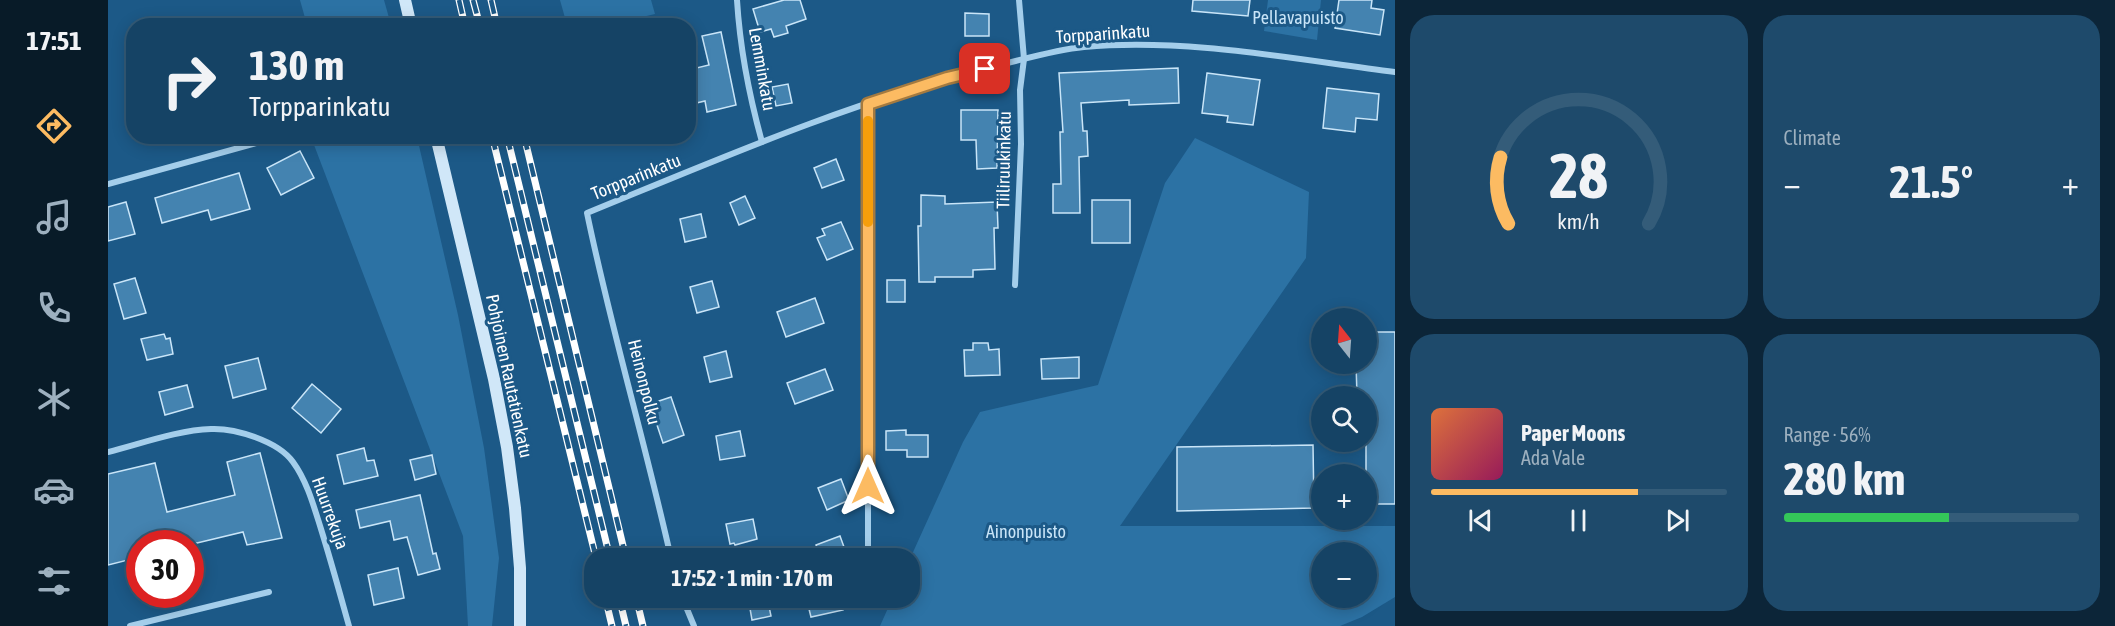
<!DOCTYPE html>
<meta charset="utf-8">
<style>
body{margin:0;font-family:"Asap Condensed",sans-serif;background:#1e4a6b;color:#f1f3f6;height:100vh;display:flex;flex-direction:column;font-size:22px;white-space:nowrap}
*{box-sizing:border-box;margin:0}
p{font-size:20px;color:#9db0bf}
.icon{flex:none;width:33px;height:33px;fill:none;stroke:currentColor;stroke-width:2;stroke-linecap:round;stroke-linejoin:round}
.map{position:relative;flex:1;overflow:hidden}
.panel{display:flex;flex-direction:column;gap:15px;padding:15px;background:#0c2538;width:720px}
.panel>*{flex:none}
.hud{position:absolute;left:18px;top:18px;width:570px;height:126px;border-radius:24px;box-shadow:0 3px 15px #0003,0 0 0 2px #345c79;background:#154365;color:#f1f3f6;overflow:hidden}
.needle{width:39px;rotate:343deg}
.buttons{position:absolute;left:1203px;top:308px;display:grid;gap:12px}
.buttons a{display:grid;place-items:center;width:66px;height:66px;border-radius:50%;background:#154365;box-shadow:0 3px 15px #0003,0 0 0 2px #345c79;font-size:30px}
.speed{position:absolute;left:18px;top:530px;display:flex;gap:12px;font-size:30px;font-weight:700;text-align:center}
.speed>*{display:grid;place-content:center;width:78px;height:78px;border-radius:50%;background:#154365;box-shadow:0 3px 15px #0003,0 0 0 2px #345c79;line-height:1}
.speed .limit{border:9px solid #d22;background:#fff;color:#111}
.pin{position:absolute;display:grid;place-items:center;width:51px;height:51px;color:#fff;margin:-26px;border-radius:12px;box-shadow:0 3px 9px #0006}
.me{position:absolute;width:66px;margin:-33px;rotate:0deg;stroke-linejoin:round;filter:drop-shadow(0 0 4px #0008)}
.turn{display:flex;align-items:center;gap:21px;height:126px;padding:0 24px;font-size:27px}
.turn .icon{width:78px;height:78px;stroke-width:2.5}
.turn b{display:block;font-size:42px;line-height:51px}
.big{font-size:45px;font-weight:700;line-height:1.1}
.panel .widget{flex:1;display:flex;flex-direction:column;justify-content:center;gap:9px;min-width:0;padding:0 21px;border-radius:24px;background:#1e4a6b}
.panel .dial{align-items:center;gap:0}
.dial svg{height:156px;overflow:visible;fill:none;stroke:#345c79;stroke-width:7;stroke-linecap:round;text-anchor:middle}
.dial text{fill:#f1f3f6;stroke:none}
.song{display:flex;align-items:center;gap:18px}
.cover{width:72px;height:72px;border-radius:9px;background:linear-gradient(135deg,hsl(20 70% 55%),hsl(330 70% 35%))}
.played{height:6px;border-radius:3px;background:linear-gradient(90deg,#fcbb62 70%,#345c79 70%)}
.keys{display:flex;justify-content:space-around;direction:ltr}
.heat{display:flex;justify-content:space-between;align-items:center;font-size:33px;direction:ltr}
.charge{height:9px;border-radius:4px;background:linear-gradient(90deg,#34c759 56%,#345c79 0)}
.panel .tiles{flex:1;display:grid;gap:15px;grid-template-columns:repeat(2,1fr)}
.trip{position:absolute;left:476px;top:548px;width:336px;height:60px;border-radius:24px;background:#154365;box-shadow:0 3px 15px #0003,0 0 0 2px #345c79;font-weight:700;line-height:60px;text-align:center}
main{display:flex;flex:1;min-height:0}
.tabs{display:flex;flex-direction:column;width:108px;justify-content:space-around;align-items:center;background:#081b28;color:#9db0bf}
.tabs .icon{width:42px;height:42px}
.tabs .current{color:#fcbb62}
.tabs b{font-size:27px;color:#f1f3f6}
.map>svg:first-child{display:block}
</style>
<main>
<nav class="tabs">
<b>17:51</b>
<svg class="icon current" aria-label="directions" viewBox="0 0 24 24"><path d="M12 3l9 9-9 9-9-9zM9 14v-3h6M13 9l2 2-2 2"/></svg>
<svg class="icon" aria-label="music" viewBox="0 0 24 24"><path d="M9 18V5l10-2v13"/><circle cx="6" cy="18" r="3"/><circle cx="16" cy="16" r="3"/></svg>
<svg class="icon" aria-label="phone" viewBox="0 0 24 24"><path d="M5 4h4l2 5-3 2q2 4 5 5l2-3 5 2v4C11 20 4 13 5 4z"/></svg>
<svg class="icon" aria-label="climate" viewBox="0 0 24 24"><path d="M12 3v18M4 7l16 10M4 17L20 7"/></svg>
<svg class="icon" aria-label="car" viewBox="0 0 24 24"><path d="M5 17H2v-5l4-1 3-4h7l3 4 3 1v5h-3M9 17h6M6 11h13"/><circle cx="7" cy="17" r="2"/><circle cx="17" cy="17" r="2"/></svg>
<svg class="icon" aria-label="filters" viewBox="0 0 24 24"><path d="M4 7h16M4 17h16"/><circle cx="9" cy="7" r="2"/><circle cx="15" cy="17" r="2"/></svg>
</nav>
<div class="map">
<svg width="1287" height="626" viewBox="0 0 1287 626">
<rect width="100%" height="100%" fill="#1c5987"/>
<g fill="#2c72a4" fill-rule="evenodd">
<polygon points="192,0 276,0 283,25 199,25"/>
<polygon points="452,0 543,0 547,14 500,25 459,25"/>
<polygon points="1160,0 1213,0 1209,40 1156,31"/>
<polygon points="203,137 309,137 350,315 376,448 391,558 384,626 360,626 355,536"/>
<path d="M1087,138L1201,192L1198,258L1012,526H1287V597L1254,617L1232,626H772L785,597H801V561L855,442L872,412L990,385L1057,183ZM1214,552H1258V597H1214Z"/>
</g>
<g fill="#4483b0" stroke="#c9e5f8" stroke-width="1.5">
<polygon points="676,0 692,0 698,19 678,26 680,33 666,37 663,29 652,32 645,9"/>
<polygon points="1085,0 1142,0 1140,16 1084,11"/>
<polygon points="1231,0 1264,0 1263,8 1276,10 1272,35 1227,28"/>
<polygon points="857,13 881,14 881,36 857,36"/>
<polygon points="613,32 628,105 599,112 597,101 580,105 580,70 601,65 594,36"/>
<polygon points="1070,68 1071,103 1021,105 1021,100 973,103 975,131 979,131 980,156 971,157 972,213 945,213 945,184 953,184 952,132 955,132 951,73"/>
<polygon points="1099,73 1152,80 1145,125 1119,122 1120,116 1094,113"/>
<polygon points="680,84 684,103 668,106 664,87"/>
<polygon points="1219,88 1271,94 1269,120 1248,118 1247,132 1215,128"/>
<polygon points="853,110 890,110 889,168 869,169 868,140 853,140"/>
<polygon points="192,151 206,178 173,195 159,168"/>
<polygon points="728,159 736,180 714,188 706,168"/>
<polygon points="131,173 142,209 103,220 100,210 54,223 47,198"/>
<polygon points="813,195 837,196 837,204 889,202 890,228 886,228 887,269 865,270 865,277 827,277 827,282 811,282 810,226 813,226"/>
<polygon points="637,196 647,218 631,225 622,203"/>
<rect x="984" y="200" width="38" height="43"/>
<polygon points="18,202 27,234 0,241 0,207"/>
<polygon points="593,214 598,237 577,242 572,219"/>
<polygon points="733,222 745,249 719,260 709,238 717,235 714,229"/>
<polygon points="27,278 38,313 16,319 6,284"/>
<rect x="779" y="280" width="18" height="22"/>
<polygon points="604,281 611,307 589,313 582,287"/>
<polygon points="707,298 716,323 678,337 669,312"/>
<polygon points="1258,332 1287,332 1287,504 1258,504 1258,396 1249,396 1248,363 1258,363"/>
<polygon points="56,334 58,339 62,338 65,354 39,360 33,339"/>
<polygon points="865,343 880,343 881,350 891,349 892,375 857,376 856,350 865,350"/>
<polygon points="618,351 624,377 602,382 596,357"/>
<polygon points="971,357 971,378 934,379 933,359"/>
<polygon points="150,358 158,389 125,398 117,366"/>
<polygon points="717,369 725,390 687,404 679,383"/>
<polygon points="204,384 233,409 213,433 184,408"/>
<polygon points="79,385 85,407 57,415 51,392"/>
<polygon points="563,397 576,435 555,443 542,404"/>
<polygon points="798,430 798,435 820,435 820,457 799,457 799,450 778,450 778,431"/>
<polygon points="632,431 637,456 612,460 608,436"/>
<polygon points="1205,445 1206,508 1069,511 1069,447"/>
<polygon points="256,448 259,461 266,460 270,476 236,484 229,455"/>
<polygon points="152,453 174,538 139,545 135,532 89,543 32,543 32,557 0,565 0,474 47,463 59,512 127,495 119,462"/>
<polygon points="324,455 328,474 307,480 302,460"/>
<polygon points="733,479 741,500 719,510 710,488"/>
<polygon points="312,495 325,554 328,553 332,569 310,575 299,537 286,540 282,521 252,528 248,510"/>
<polygon points="645,519 649,539 627,545 626,543 622,544 618,524"/>
<polygon points="732,536 740,558 712,558 708,545"/>
<polygon points="290,568 296,598 266,605 260,575"/>
<polygon points="640,597 659,597 663,616 644,620"/>
<polygon points="698,597 732,597 735,610 703,617"/>
</g>
<g fill="none" stroke-linecap="round" stroke-linejoin="round">
<g stroke="#a4ceeb" stroke-width="6">
<path d="M629,0C632,49 641,95 654,142"/>
<polyline points="760,104 760,558"/>
<polyline points="0,184 174,136"/>
<polyline points="907,285 913,144 912,90 916,59 911,0"/>
<path d="M0,452C32,444 70,430 103,429C127,428 170,441 185,462C199,481 206,507 213,529C223,561 232,594 241,626"/>
<path d="M563,558C537,442 503,329 479,213C611,159 744,101 883,67C914,60 945,50 976,47C1080,38 1184,59 1287,72"/>
<polyline points="574,597 586,626"/>
<polyline points="22,626 161,592"/>
</g>
<g stroke="#d0e7f8" stroke-width="12">
<polyline points="297,0 303,26"/>
<polyline points="328,136 386,379 399,447 407,508 412,568 412,626"/>
</g>
<defs>
<g id="rail">
<polyline points="351,0 357,26"/>
<polyline points="365,0 372,26"/>
<polyline points="383,0 389,26"/>
<polyline points="384,136 488,558"/>
<polyline points="399,136 502,558"/>
<polyline points="416,136 518,558"/>
<polyline points="497,597 504,626"/>
<polyline points="511,597 518,626"/>
<polyline points="528,597 535,626"/>
</g>
</defs>
<use href="#rail" stroke="#fff" stroke-width="7"/>
<use href="#rail" stroke="#1c5987" stroke-width="4.5" stroke-dasharray="14" stroke-linecap="butt"/>
</g>
<g fill="none" stroke-linecap="round" stroke-linejoin="round">
<defs>
<polyline id="route" points="760,486 760,104 839,78 877,69"/>
</defs>
<use href="#route" stroke="#a47a40" stroke-width="15"/>
<use href="#route" stroke="#fcbb62" stroke-width="10"/>
<polyline stroke="#f59e0b" stroke-width="10" points="760,121 760,222"/>
</g>
<g text-anchor="middle" stroke-width="6" stroke-linejoin="round" paint-order="stroke">
<g font-size="18" fill="#c9e5f8" stroke="#1c5987">
<text x="1190" y="24">Pellavapuisto</text>
<text x="918" y="538">Ainonpuisto</text>
</g>
<g font-size="18" fill="#fff" stroke="#1c5987">
<text transform="translate(995 34) rotate(-4)" y="6">Torpparinkatu</text>
<text transform="translate(654 69) rotate(80)" y="6">Lemminkatu</text>
<text transform="translate(896 160) rotate(-89)" y="6">Tiiliruukinkatu</text>
<text transform="translate(528 177) rotate(-22)" y="6">Torpparinkatu</text>
<text transform="translate(401 376) rotate(78)" y="6">Pohjoinen Rautatienkatu</text>
<text transform="translate(536 382) rotate(76)" y="6">Heinonpolku</text>
<text transform="translate(222 513) rotate(70)" y="6">Huurrekuja</text>
</g>
</g>
</svg>
<div class="buttons">
<a><svg class="needle" viewBox="-14 -14 28 28"><path d="M0-13l5 13h-10z" fill="#e53935"/><path d="M0 13l5-13h-10z" fill="#9db0bf"/></svg></a>
<a><svg class="icon" aria-label="search" viewBox="0 0 24 24"><circle cx="10" cy="10" r="6"/><path d="M15 15l6 6"/></svg></a>
<a>+</a>
<a>−</a>
</div>
<div class="speed"><div class="limit">30</div></div>
<div class="pin" style="left:877px;top:69px;background:#d93025"><svg class="icon" aria-label="arrive" viewBox="0 0 24 24"><path d="M6 21V4h12l-3 4 3 4H6"/></svg></div>
<svg class="me" style="left:760px;top:486px" viewBox="-20 -20 40 40"><path d="M0-17L14 15 0 8-14 15z" fill="#fcbb62" stroke="#fff" stroke-width="4"/></svg>
<div class="trip">17:52 · 1 min · 170 m</div>
<div class="hud">
<div class="turn"><svg class="icon" aria-label="right" viewBox="0 0 24 24"><path d="M7 20v-9h11M14 6l5 5-5 5"/></svg><div><b>130 m</b>Torpparinkatu</div></div>
</div>
</div>
<section class="panel">
<div class="tiles">
<div class="widget dial"><svg viewBox="0 0 100 80">
<path d="M14 69A42 42 0 1 1 86 69"/>
<path d="M14 69A42 42 0 0 1 10 35" stroke="#fcbb62"/>
<text x="50" y="56" font-size="32" font-weight="700">28</text>
<text x="50" y="72" font-size="11">km/h</text>
</svg></div>
<div class="widget"><p>Climate</p>
<div class="heat"><a>−</a><b class="big">21.5°</b><a>+</a></div>
</div>
<div class="widget">
<div class="song"><i class="cover"></i><div><b>Paper Moons</b><p>Ada Vale</p></div></div>
<div class="played"></div>
<div class="keys"><svg class="icon" aria-label="previous" viewBox="0 0 24 24"><path d="M18 5L8 12l10 7zM5 5v14"/></svg><svg class="icon" aria-label="pause" viewBox="0 0 24 24"><path d="M8 5v14M16 5v14"/></svg><svg class="icon" aria-label="next" viewBox="0 0 24 24"><path d="M6 5l10 7-10 7zM19 5v14"/></svg></div>
</div>
<div class="widget"><p>Range · 56%</p><b class="big">280 km</b><div class="charge"></div></div>
</div>
</section>
</main>
